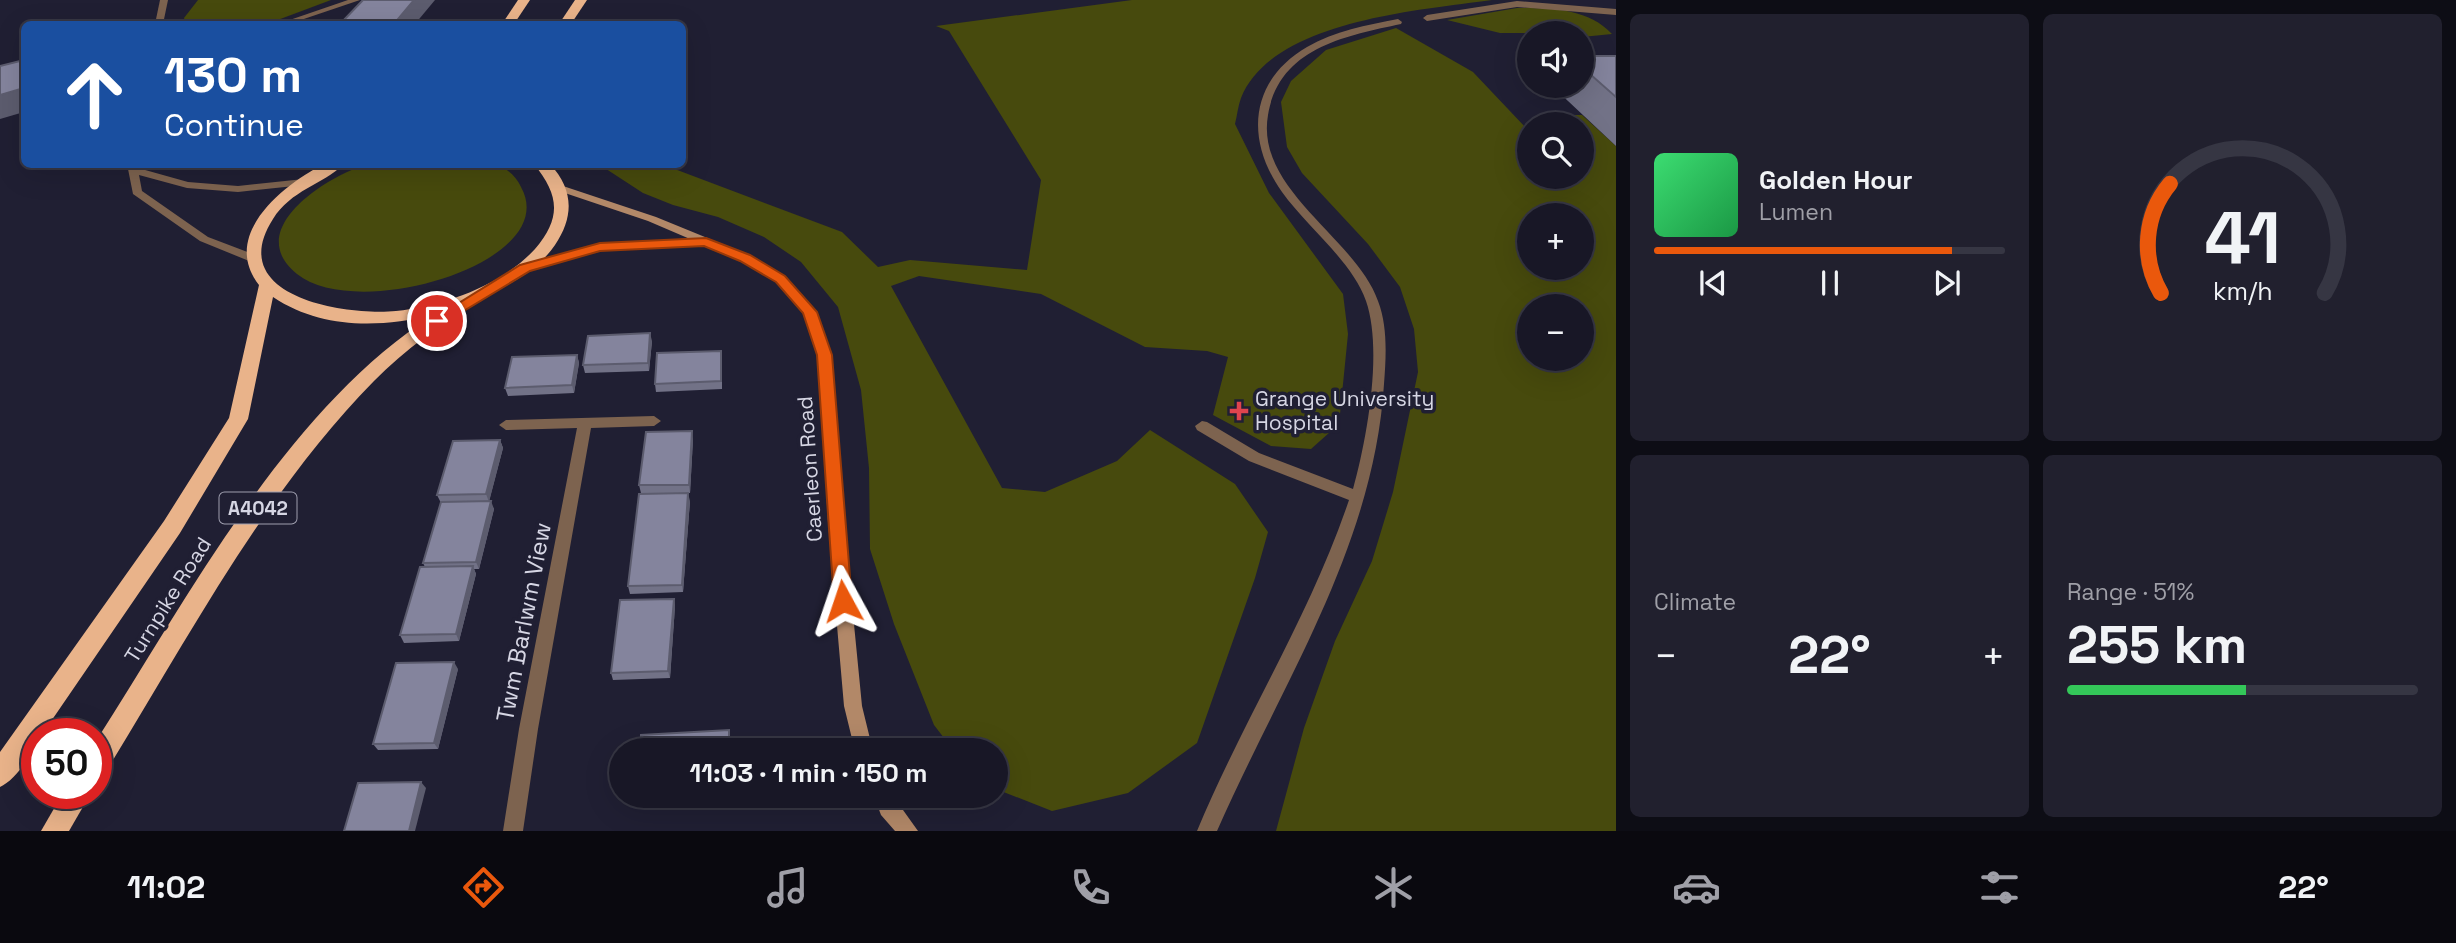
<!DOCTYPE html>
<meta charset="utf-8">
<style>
body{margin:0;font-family:"Space Grotesk",sans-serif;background:#21202e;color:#f1f3f6;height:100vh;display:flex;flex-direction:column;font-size:26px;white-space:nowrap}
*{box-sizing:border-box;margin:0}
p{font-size:23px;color:#9f9fa7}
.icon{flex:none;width:38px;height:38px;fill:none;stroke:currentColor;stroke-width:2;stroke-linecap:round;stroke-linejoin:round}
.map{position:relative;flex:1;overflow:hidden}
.drawer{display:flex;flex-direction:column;gap:14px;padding:14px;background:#0d0d15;width:840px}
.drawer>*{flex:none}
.hud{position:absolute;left:21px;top:21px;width:665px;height:147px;border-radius:10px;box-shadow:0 7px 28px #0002,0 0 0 2px #363643;background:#1a4fa0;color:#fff;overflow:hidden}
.buttons{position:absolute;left:1517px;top:21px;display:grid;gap:14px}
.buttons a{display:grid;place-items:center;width:77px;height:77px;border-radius:50%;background:#181726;box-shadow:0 7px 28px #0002,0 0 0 2px #363643;font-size:35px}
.speed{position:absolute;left:21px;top:718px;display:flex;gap:14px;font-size:35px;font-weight:700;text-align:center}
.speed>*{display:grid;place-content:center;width:91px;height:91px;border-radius:50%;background:#181726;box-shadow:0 7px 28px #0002,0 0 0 2px #363643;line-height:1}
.speed .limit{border:10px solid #d22;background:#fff;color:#111}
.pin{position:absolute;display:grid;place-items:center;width:60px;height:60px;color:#fff;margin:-30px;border:4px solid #fff;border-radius:50%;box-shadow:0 2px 7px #0007}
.me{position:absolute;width:77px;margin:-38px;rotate:355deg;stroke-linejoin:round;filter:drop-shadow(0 0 5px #0008)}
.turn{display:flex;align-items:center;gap:24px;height:147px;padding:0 28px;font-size:32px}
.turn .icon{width:91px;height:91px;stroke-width:2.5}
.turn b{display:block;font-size:49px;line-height:60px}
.big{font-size:52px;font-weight:600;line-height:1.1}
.drawer .tile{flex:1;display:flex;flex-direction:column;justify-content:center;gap:10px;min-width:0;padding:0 24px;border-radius:10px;background:#21202e}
.drawer .dial{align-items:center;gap:0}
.dial svg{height:182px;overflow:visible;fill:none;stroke:#363643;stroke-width:7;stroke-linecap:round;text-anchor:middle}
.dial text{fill:#f1f3f6;stroke:none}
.song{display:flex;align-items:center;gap:21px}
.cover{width:84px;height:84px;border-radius:10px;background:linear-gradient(135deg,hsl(140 70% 55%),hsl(140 70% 35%))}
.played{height:7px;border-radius:4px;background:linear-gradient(90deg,#ea580c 85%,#363643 85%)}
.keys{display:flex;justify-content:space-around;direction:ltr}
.heat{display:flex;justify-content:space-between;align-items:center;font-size:38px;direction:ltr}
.charge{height:10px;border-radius:5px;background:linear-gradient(90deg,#34c759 51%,#363643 0)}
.drawer .tiles{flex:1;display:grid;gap:14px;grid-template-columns:repeat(2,1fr)}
.trip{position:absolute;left:609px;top:738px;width:399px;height:70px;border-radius:35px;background:#181726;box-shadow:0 7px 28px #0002,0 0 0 2px #363643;font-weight:600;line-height:70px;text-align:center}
.menu{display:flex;height:112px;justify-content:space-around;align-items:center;background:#0a090f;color:#9f9fa7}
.menu .icon{width:49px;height:49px}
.menu .on{color:#ea580c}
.menu b{font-size:32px;color:#f1f3f6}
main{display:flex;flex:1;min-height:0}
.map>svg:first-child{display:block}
</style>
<main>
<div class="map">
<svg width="1616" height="831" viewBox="0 0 1616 831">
<rect width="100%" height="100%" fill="#201f33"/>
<g fill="#474a0d" fill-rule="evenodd">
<polygon points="198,0 331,0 267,24 186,24 184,18"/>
<path d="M1132,0H1492C1422,10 1272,20 1241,98C1238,106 1237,116 1235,124L1269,193L1343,294L1348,334L1339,424L1311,449L1271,446L1213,415L1228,357L1207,351L1145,347L1041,294L919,276L891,286L1002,488L1045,492L1117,461L1150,430L1235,484L1268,532L1255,578L1197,743L1128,793L1052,811L996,789V751H954L934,725L894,624L870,549L869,468L861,390L838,307L801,262L764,237L718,217L673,205L643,193L600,165H664L842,232L878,267L910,260L1027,270L1041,180L949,31L936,26Z"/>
<path d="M1517,8C1550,8 1588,8 1612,34L1582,37V33H1500L1447,20Z"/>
<path d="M1396,28L1473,72L1526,128L1529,129L1530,177H1582V124H1558L1549,115H1582L1616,146V831H1276L1304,728L1335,641L1372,561L1393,492L1418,372L1414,329L1400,287L1368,244L1302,173L1287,147L1281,102L1291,81L1326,50ZM1530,215H1582V268H1530ZM1530,306H1582V359H1530Z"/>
<path d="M365,165C397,164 429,164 461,164C473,164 488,162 498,165C508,169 517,178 521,187C563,262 358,323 297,274C242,230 326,177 365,165Z"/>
</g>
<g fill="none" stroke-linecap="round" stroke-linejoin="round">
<g fill="#7d634f" fill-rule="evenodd">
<polygon points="348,0 360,0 289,24 278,24"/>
<polygon points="1517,1 1616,9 1616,15 1517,7 1427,21 1423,18 1427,15"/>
<path d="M1398,19L1402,22L1401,24C1345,36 1279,48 1268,115C1255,190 1356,238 1378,301C1388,327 1386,357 1384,384C1374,547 1281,685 1217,831H1197C1244,718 1310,616 1349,500L1249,461L1197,430L1195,426L1202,421L1207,422L1259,453L1353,489C1367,439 1383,350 1366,301C1352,261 1307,227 1282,192C1245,140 1249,81 1307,47C1334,31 1367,25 1398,19Z"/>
</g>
<g fill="#7d634f" fill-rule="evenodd">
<polygon points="160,0 168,0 163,24 155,24"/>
<polygon points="127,164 137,164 138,168 188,182 238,186 304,179 309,182 304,185 238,192 187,188 139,175 142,191 208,237 258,256 258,262 254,263 200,241 133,194"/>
<polygon points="654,416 661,421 654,426 591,428 538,729 523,831 503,831 519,729 577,428 506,430 499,425 506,420"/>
</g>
<g fill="#b28868" fill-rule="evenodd">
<polygon points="560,185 656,217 749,255 784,276 816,312 832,355 844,522 862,706 873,751 855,751 844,706 828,522 818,355 804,313 776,282 741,261 704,245 601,251 525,272 521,271 519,268 521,265 600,243 690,239 648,221 556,190 556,186"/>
<polygon points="874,796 893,796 918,831 895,831 881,815"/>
</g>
<g fill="#e9b38a" fill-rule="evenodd">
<polygon points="518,0 530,0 514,24 502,24"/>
<polygon points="575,0 587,0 571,24 559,24"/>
<path d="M324,164H344C322,185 291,190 273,219C223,297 346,316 396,311C445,305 501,286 535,249C562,217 559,195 534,164H550C574,190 574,217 555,245C535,274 507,284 479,301C442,322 404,351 374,381C263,494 188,639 105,773L96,776V741C189,596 286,410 433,315C379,328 321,329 273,297L248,419L180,533L43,733H37C37,750 16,780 0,787V752L164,521L229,418L259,285C220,235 283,185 324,164Z"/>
<polygon points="63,793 91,793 69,831 41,831"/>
</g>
</g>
<g fill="#727287">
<polygon points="1582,56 1616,56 1616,146 1552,86 1582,86"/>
<polygon points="652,341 649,371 585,373 583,365"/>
<polygon points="577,355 579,363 574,393 508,396 505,388"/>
<polygon points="722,359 722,389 656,392 655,384"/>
<polygon points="693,439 690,493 641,493 639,485"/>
<polygon points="500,440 503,448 489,501 494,509 479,569 474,569 476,574 459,641 404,643 400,635 425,567 423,563 441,503 437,495"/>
<polygon points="690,501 683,592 630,594 628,586"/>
<polygon points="674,599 675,606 670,678 613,680 611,673"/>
<polygon points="458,669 438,749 378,750 373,744"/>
<polygon points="637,796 717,796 639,801"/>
</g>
<g fill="#5c5c6e">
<polygon points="414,0 435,0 415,24 394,24"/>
<polygon points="24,88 24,112 0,119 0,95"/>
<polygon points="650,333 652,341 649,371 648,363"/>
<polygon points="577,355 579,363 574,393 572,385"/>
<polygon points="692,431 693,439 690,493 689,485"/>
<polygon points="500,440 503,448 489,502 486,494"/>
<polygon points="688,493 690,501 683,592 682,585"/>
<polygon points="491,501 494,509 479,569 476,562"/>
<polygon points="473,566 476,574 459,641 456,634"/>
<polygon points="674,599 675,606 670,678 668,671"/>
<polygon points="454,662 458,669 438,749 434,743"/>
<polygon points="421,782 426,788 415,831 409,831"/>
</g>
<g fill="#84849d" stroke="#5c5c6e" stroke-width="2">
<polygon points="363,0 414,0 394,24 340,24"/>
<polygon points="1582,56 1616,56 1616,97 1582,67"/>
<polygon points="24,60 24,88 0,95 0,66"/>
<polygon points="650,333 648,363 583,365 588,336"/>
<polygon points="721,351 721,381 655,384 657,353"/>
<polygon points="577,355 572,385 505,388 512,357"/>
<polygon points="692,431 689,485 639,485 646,432"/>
<polygon points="500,440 486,494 437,495 453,441"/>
<polygon points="688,493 682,585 628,586 639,494"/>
<polygon points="491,501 476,562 423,563 441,502"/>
<polygon points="473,566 456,634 400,635 420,567"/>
<polygon points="674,599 668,671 611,673 620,600"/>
<polygon points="454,662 434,743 373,744 396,663"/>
<polygon points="729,730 729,751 640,751 641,735"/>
<polygon points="421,782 409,831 344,831 358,783"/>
</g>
<polygon fill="#ea580c" stroke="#983908" stroke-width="2" points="706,238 750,255 785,276 817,312 832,355 852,601 850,606 836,606 834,601 817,355 803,313 776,282 740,261 704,246 600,251 530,271 442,324 437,325 430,321 520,265 600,243"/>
<path fill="#e0444e" stroke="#201f33" stroke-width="2.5" d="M1235.5 400.5h7v7h7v7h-7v7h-7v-7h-7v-7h7z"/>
<g text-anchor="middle" stroke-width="7" stroke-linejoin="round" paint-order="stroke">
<rect fill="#201f33" stroke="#9f9faf" stroke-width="2" x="219.5" y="492.5" width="77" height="31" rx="5"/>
<g font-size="19" font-weight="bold" fill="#d6d6e4">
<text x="258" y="515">A4042</text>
</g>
<g font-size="21" fill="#d6d6e4" stroke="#201f33" text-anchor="start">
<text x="1255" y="406">Grange University<tspan x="1255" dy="24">Hospital</tspan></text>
</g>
<g font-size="21" fill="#d6d6e4" stroke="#201f33">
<text transform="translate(810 469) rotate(-94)" y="7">Caerleon Road</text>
<text transform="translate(168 600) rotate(-58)" y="7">Turnpike Road</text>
</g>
<g font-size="24" fill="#d6d6e4" stroke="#201f33">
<text transform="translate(524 622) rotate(-79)" y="8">Twm Barlwm View</text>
</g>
</g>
</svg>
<div class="buttons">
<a><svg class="icon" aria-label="sound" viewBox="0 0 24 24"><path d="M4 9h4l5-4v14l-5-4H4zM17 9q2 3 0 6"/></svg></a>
<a><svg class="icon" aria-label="search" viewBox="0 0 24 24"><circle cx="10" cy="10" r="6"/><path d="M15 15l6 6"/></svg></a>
<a>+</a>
<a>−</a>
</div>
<div class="speed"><div class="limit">50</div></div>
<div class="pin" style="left:437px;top:321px;background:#d93025"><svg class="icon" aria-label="arrive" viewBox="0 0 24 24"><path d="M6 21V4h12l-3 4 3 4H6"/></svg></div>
<svg class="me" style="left:843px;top:601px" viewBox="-20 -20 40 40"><path d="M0-17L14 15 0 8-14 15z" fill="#ea580c" stroke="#fff" stroke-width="4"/></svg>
<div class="trip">11:03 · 1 min · 150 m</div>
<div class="hud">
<div class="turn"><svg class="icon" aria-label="ahead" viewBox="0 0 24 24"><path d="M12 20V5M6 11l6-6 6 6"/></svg><div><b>130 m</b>Continue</div></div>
</div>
</div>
<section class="drawer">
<div class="tiles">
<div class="tile">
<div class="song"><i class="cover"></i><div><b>Golden Hour</b><p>Lumen</p></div></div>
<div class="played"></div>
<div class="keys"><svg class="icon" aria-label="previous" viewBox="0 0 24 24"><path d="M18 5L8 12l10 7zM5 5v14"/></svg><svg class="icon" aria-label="pause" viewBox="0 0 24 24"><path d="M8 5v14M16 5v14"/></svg><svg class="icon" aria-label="next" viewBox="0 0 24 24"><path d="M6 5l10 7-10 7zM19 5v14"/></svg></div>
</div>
<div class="tile dial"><svg viewBox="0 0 100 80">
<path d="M14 69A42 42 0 1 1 86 69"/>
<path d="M14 69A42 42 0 0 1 18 21" stroke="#ea580c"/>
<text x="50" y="56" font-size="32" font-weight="700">41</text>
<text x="50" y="72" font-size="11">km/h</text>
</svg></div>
<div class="tile"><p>Climate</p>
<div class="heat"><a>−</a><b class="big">22°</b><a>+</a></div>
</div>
<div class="tile"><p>Range · 51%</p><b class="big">255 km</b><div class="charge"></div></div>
</div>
</section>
</main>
<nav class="menu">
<b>11:02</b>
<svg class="icon on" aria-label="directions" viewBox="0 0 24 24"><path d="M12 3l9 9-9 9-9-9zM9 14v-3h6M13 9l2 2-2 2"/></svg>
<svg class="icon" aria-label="music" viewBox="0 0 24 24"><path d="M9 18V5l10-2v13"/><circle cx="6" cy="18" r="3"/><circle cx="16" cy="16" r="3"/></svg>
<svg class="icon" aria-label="phone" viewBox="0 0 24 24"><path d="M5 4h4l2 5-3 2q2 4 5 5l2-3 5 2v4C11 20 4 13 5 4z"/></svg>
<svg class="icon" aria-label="climate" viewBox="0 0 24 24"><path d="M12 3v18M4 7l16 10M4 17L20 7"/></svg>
<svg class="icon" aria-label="car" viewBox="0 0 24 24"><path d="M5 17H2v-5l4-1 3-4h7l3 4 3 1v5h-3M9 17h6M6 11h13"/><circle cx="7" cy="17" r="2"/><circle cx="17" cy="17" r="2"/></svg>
<svg class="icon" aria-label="filters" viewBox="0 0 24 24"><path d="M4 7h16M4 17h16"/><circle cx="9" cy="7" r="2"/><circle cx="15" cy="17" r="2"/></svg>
<b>22°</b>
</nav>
